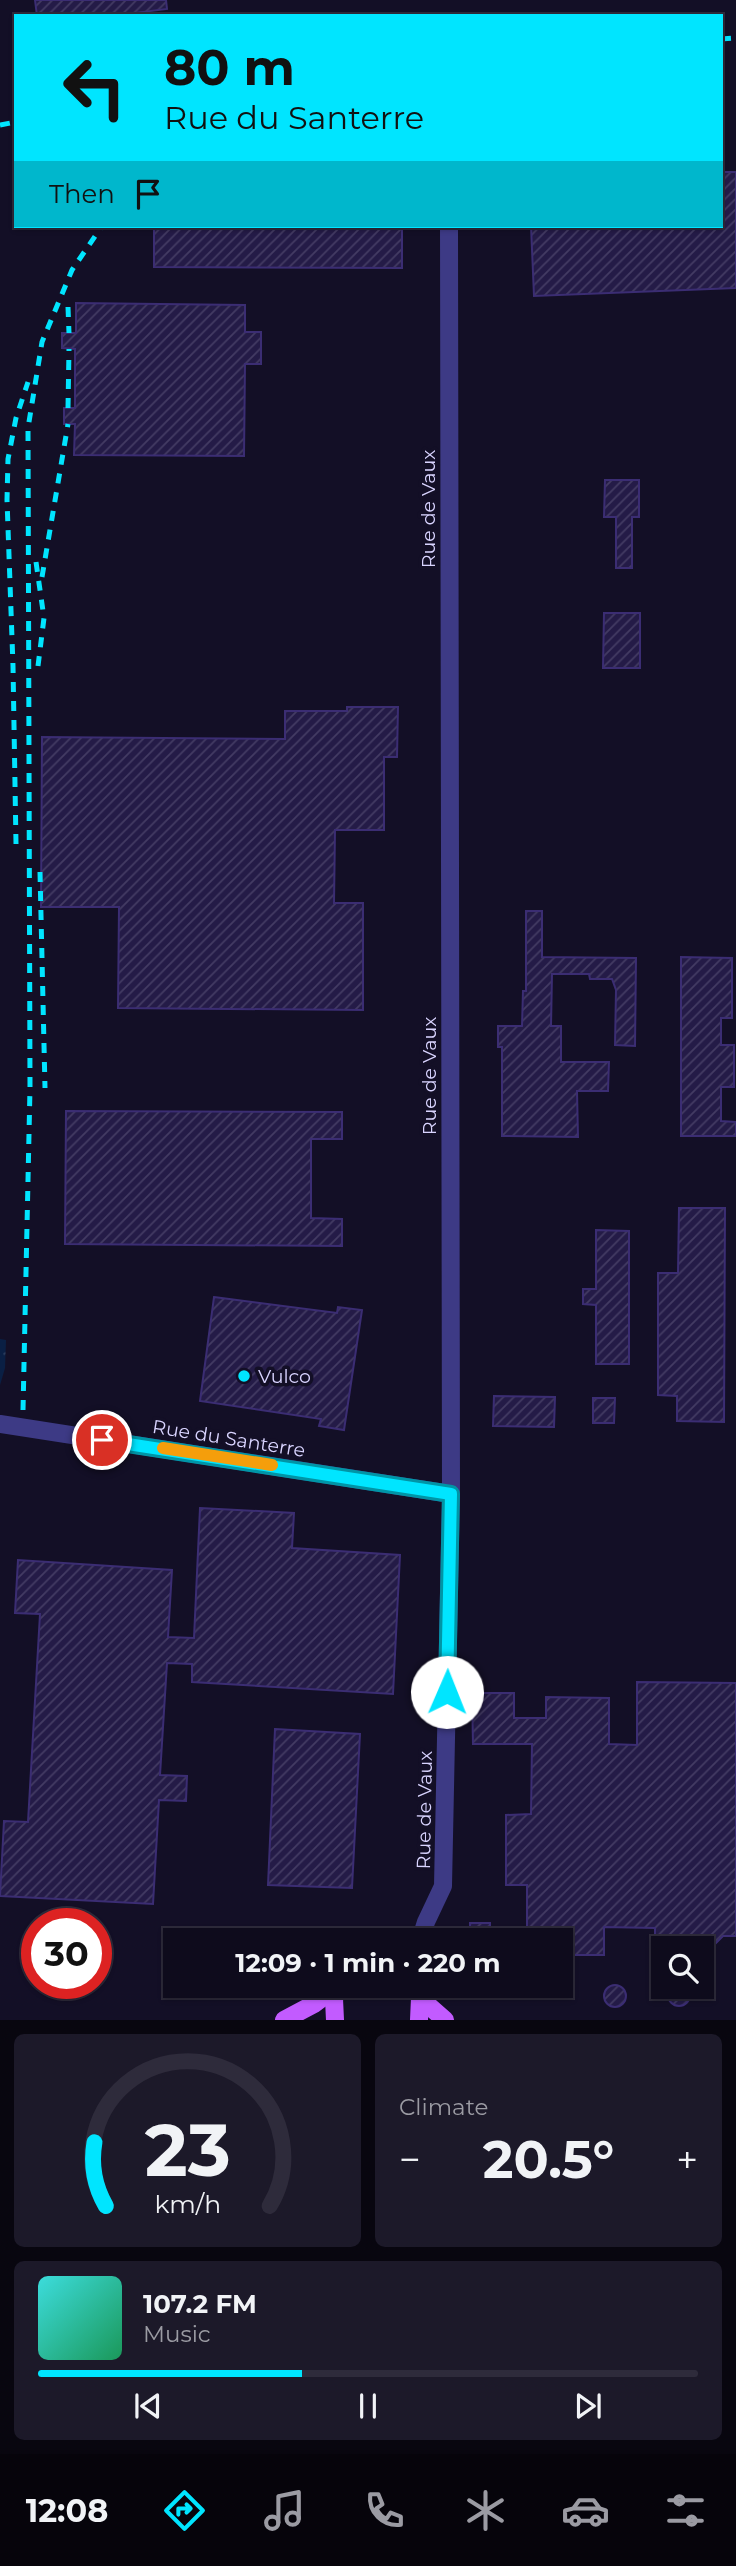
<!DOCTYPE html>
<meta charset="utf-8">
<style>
body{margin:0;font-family:Montserrat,sans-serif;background:#1c1929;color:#f1f3f6;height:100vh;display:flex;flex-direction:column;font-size:26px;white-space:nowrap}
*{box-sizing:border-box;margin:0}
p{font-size:23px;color:#9b9ba3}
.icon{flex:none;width:38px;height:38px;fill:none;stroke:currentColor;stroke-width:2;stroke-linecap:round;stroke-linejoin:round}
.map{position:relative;height:2020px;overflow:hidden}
.sheet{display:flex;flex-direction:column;gap:14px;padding:14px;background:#08060f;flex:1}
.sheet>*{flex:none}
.guide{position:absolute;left:14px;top:14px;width:709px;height:214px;border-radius:0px;box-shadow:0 2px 5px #0004,0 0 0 2px #2e2b3b;background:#00e5ff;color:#111;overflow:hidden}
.tools{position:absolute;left:651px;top:1936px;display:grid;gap:14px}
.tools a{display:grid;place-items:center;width:63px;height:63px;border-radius:0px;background:#0e0b1c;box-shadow:0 2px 5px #0004,0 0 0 2px #2e2b3b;font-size:35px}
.speed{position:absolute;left:21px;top:1908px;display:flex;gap:14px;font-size:35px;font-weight:700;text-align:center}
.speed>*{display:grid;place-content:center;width:91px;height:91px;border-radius:50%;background:#0e0b1c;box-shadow:0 2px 5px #0004,0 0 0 2px #2e2b3b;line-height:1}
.speed .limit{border:10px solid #d22;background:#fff;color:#111}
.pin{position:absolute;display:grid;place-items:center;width:60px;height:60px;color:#fff;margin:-30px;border:4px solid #fff;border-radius:50%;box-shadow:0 2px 7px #0007}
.me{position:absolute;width:77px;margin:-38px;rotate:1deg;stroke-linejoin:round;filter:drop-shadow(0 0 5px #0008)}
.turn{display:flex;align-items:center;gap:24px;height:147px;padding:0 35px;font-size:32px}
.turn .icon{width:91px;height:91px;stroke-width:2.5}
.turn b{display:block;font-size:49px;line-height:60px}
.then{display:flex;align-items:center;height:66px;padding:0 35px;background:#0003;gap:14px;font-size:26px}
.big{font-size:52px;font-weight:700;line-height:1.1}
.sheet .tile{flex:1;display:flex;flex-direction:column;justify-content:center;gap:10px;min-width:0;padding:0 24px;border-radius:10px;background:#1c1929}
.sheet .dial{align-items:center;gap:0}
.dial svg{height:182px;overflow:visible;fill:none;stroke:#2e2b3b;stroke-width:7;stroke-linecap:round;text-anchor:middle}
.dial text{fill:#f1f3f6;stroke:none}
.song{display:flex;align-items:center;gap:21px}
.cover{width:84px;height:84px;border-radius:10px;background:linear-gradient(135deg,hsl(180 70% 55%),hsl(150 70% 35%))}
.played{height:7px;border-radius:4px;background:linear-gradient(90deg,#00e5ff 40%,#2e2b3b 40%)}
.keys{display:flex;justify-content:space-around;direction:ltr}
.heat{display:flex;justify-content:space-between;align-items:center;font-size:38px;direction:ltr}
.sheet .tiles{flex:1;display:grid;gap:14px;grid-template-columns:1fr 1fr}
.tile:last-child{grid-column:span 2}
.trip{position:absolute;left:163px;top:1928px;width:410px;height:70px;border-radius:0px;background:#0e0b1c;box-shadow:0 2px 5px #0004,0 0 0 2px #2e2b3b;font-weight:700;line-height:70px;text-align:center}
.dock{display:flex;height:112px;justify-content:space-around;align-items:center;background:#06040b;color:#9b9ba3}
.dock .icon{width:49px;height:49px}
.dock .current{color:#00e5ff}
.dock b{font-size:32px;color:#f1f3f6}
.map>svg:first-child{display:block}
</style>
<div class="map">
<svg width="736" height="2020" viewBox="0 0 736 2020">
<defs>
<pattern id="water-ripples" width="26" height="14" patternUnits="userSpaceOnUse" patternTransform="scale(1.75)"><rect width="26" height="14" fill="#0a1f44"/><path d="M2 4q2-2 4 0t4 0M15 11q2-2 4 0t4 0" fill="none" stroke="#2d3f60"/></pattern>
<pattern id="building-hatch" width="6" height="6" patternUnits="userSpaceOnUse" patternTransform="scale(1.75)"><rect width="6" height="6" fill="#241b47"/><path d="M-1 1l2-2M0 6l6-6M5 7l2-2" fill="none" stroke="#433b63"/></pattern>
</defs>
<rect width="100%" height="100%" fill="#130f26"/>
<polygon fill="url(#water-ripples)" points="0,1339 6,1340 5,1368 0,1385"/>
<g fill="url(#building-hatch)" stroke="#3b2d73" stroke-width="2">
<polygon points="35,0 166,0 167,9 111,16 37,16"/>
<polygon points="721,172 736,172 736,288 534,296 531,226 721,226"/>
<polygon points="154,226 402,226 402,268 154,267"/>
<polygon points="76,303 245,305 245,332 261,332 261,364 245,364 244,456 74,455 75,424 64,424 64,408 75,408 75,349 62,348 62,333 76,333"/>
<polygon points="605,480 639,480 639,517 632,517 632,568 616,568 616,517 604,517"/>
<polygon points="604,613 640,613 640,668 603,668"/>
<polygon points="347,707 398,707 397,757 384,757 384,830 335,830 334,903 363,903 363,1010 118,1008 119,907 41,907 42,737 285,739 285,711 347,711"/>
<polygon points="526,911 542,911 542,957 636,958 635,1046 615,1045 616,990 612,979 590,979 589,974 552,974 551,1026 561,1026 561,1062 609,1062 608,1091 577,1091 578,1137 502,1136 502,1047 498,1047 498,1026 522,1026 523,991 526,991"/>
<polygon points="681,957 732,958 732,1018 721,1018 721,1045 734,1045 734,1087 721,1087 721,1121 736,1122 736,1136 681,1136"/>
<polygon points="66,1111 342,1112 342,1139 311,1139 311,1218 342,1219 342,1246 65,1244"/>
<polygon points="679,1208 725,1208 724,1422 677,1421 677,1396 658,1395 658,1273 678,1273"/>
<polygon points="596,1230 629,1231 629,1364 596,1364 596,1305 583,1304 583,1289 596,1289"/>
<polygon points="214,1297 337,1313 338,1307 362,1310 344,1430 319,1426 321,1419 200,1401"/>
<polygon points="494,1396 555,1397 554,1427 493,1426"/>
<polygon points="593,1398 615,1398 614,1423 593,1423"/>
<polygon points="200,1508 294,1513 292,1548 400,1555 393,1694 192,1682 192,1664 167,1663 160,1775 187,1776 186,1801 159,1800 153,1904 0,1896 4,1821 28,1822 40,1614 15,1613 18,1560 172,1570 168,1637 194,1638"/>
<polygon points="637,1682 736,1683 736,1936 723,1936 713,1946 704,1936 655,1936 655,1928 604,1927 604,1955 560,1955 560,1941 527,1941 527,1885 506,1885 506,1815 531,1814 532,1744 473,1744 472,1693 514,1693 514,1718 546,1718 546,1697 609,1698 609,1744 637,1745"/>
<polygon points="275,1729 360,1734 352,1888 268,1885"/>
<rect x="470" y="1923" width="20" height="18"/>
<circle cx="679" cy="1995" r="11"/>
<circle cx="615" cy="1996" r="11"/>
</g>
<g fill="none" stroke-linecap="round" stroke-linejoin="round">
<g stroke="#3d3a85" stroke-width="18">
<polyline points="0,1424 451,1494"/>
<polyline points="420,1941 426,1922 443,1886 451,1494 449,226"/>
</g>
<g stroke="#c25bff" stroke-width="18">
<polyline points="416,1986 420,1998 419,2020"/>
<polyline points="420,1998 445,2020"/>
<polyline points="284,2020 314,2004 338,1986"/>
<polyline points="335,2020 334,1999 339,1986"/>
</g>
<g stroke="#00e5ff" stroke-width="5" stroke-dasharray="10 9" stroke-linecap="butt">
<polyline points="721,39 736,38"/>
<polyline points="0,125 16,122"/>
<polyline points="68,307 69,333"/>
<polyline points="68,408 69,349"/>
<polyline points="36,562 44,618 38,666"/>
<polyline points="42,577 68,424"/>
<polyline points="16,844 13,666 7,500 8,459 16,418 28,382"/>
<polyline points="40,872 45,1088"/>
<polyline points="23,1410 30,1088 28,428 42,342 72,270 102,226"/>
</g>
</g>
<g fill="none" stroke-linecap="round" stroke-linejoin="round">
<defs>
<polyline id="route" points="102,1440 451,1494 447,1692"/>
</defs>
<use href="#route" stroke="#0095a6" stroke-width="18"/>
<use href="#route" stroke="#00e5ff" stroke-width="12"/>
<polyline stroke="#f59e0b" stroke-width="12" points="163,1448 272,1465"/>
</g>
<circle fill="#00e5ff" stroke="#130f26" stroke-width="2.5" cx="244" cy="1376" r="7"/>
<g text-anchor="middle" stroke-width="7" stroke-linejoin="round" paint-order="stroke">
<g font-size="19" fill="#d9d4ff" stroke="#130f26">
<text transform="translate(428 509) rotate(-90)" y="7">Rue de Vaux</text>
<text transform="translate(429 1076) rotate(-90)" y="7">Rue de Vaux</text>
<text transform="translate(229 1438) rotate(9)" y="7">Rue du Santerre</text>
<text transform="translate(424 1810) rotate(-89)" y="7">Rue de Vaux</text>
</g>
<g font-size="19" fill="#d9d4ff" stroke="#130f26" text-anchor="start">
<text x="258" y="1383">Vulco</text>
</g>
</g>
</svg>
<div class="tools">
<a><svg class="icon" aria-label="search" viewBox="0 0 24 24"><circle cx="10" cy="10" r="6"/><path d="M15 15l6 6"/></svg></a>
</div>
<div class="speed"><div class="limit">30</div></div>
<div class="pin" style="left:102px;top:1440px;background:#d93025"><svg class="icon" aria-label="arrive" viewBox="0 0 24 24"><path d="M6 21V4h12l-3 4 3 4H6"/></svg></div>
<svg class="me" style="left:447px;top:1692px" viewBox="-20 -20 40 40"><circle r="19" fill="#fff"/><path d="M0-13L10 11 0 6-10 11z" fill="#00e5ff"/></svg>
<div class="trip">12:09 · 1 min · 220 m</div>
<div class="guide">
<div class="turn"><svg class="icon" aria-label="left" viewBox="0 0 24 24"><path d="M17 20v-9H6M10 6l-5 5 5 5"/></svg><div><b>80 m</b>Rue du Santerre</div></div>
<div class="then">Then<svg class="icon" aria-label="arrive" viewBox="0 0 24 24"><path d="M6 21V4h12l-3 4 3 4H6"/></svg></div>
</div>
</div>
<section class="sheet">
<div class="tiles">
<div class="tile dial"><svg viewBox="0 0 100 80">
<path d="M14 69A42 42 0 1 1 86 69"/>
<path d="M14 69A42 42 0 0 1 9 41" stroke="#00e5ff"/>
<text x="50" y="56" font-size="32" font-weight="700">23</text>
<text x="50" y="72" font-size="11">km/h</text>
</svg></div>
<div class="tile"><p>Climate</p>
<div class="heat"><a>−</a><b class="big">20.5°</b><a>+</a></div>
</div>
<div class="tile">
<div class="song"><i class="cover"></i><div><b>107.2 FM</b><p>Music</p></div></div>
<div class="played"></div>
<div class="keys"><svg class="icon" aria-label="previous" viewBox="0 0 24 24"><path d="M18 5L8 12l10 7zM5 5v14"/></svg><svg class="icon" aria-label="pause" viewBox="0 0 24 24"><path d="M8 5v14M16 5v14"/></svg><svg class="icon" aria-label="next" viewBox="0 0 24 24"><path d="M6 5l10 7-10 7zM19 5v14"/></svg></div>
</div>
</div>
</section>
<nav class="dock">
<b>12:08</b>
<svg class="icon current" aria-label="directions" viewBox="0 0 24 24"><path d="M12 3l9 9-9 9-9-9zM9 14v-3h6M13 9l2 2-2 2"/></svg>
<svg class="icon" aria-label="music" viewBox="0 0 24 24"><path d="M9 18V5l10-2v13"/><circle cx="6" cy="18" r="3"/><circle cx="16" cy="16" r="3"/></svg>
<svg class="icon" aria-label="phone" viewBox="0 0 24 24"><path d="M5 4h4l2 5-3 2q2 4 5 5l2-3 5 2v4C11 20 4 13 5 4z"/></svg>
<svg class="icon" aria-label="climate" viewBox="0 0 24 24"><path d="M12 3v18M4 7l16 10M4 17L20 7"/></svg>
<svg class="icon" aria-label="car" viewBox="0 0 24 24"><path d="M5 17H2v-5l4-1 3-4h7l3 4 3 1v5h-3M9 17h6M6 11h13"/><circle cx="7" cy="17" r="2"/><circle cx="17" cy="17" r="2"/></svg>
<svg class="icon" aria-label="filters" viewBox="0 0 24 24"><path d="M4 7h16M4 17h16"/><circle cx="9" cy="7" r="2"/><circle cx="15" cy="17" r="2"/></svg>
</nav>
